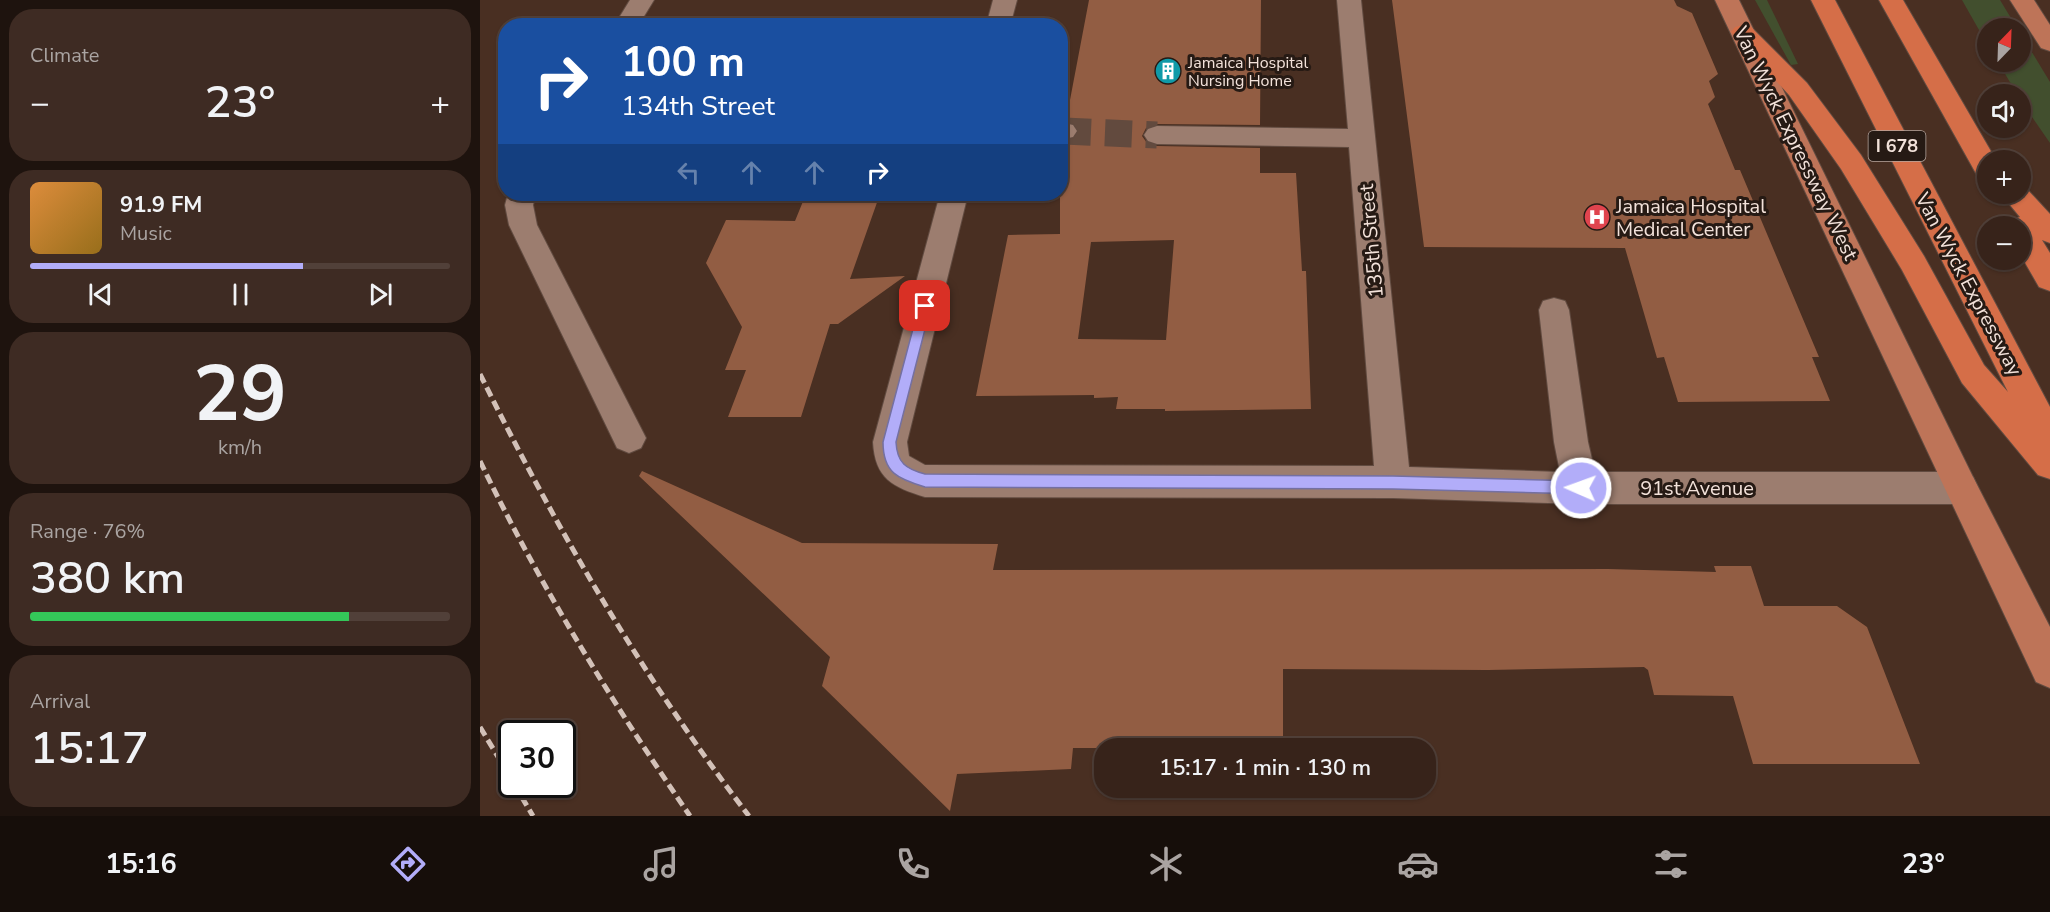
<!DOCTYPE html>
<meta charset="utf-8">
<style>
body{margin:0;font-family:"Nunito Sans",sans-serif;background:#3e2b23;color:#f1f3f6;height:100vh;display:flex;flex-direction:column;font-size:22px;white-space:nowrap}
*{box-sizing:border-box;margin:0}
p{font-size:20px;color:#aaa4a2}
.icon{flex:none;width:33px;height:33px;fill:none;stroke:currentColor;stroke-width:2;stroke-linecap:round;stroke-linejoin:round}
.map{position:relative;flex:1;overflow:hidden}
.drawer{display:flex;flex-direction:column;gap:9px;padding:9px;background:#1e130e;width:480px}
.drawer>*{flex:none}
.hud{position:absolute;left:18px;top:18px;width:570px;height:183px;border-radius:24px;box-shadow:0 2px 4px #0004,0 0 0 2px #514039;background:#1a4fa0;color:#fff;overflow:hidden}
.needle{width:39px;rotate:23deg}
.fabs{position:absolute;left:1497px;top:18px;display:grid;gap:12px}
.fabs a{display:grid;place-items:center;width:54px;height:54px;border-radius:50%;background:#37231a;box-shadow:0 2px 4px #0004,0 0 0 2px #514039;font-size:30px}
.speed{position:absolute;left:18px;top:720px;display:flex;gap:12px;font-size:30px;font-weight:700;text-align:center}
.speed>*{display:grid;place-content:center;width:78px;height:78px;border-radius:50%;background:#37231a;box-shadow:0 2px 4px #0004,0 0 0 2px #514039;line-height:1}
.speed .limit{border:3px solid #111;border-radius:9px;background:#fff;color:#111}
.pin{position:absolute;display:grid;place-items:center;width:51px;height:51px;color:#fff;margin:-26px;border-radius:12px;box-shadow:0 3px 9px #0006}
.me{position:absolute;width:66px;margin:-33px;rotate:272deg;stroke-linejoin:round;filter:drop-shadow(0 0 4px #0008)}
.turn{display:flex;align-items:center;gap:21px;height:126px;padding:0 24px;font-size:27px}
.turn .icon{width:78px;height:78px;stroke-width:2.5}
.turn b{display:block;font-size:42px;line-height:51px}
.lanes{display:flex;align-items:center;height:57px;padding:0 24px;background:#0003;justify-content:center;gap:30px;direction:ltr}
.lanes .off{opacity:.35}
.big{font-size:45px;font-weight:600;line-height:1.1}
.drawer .card{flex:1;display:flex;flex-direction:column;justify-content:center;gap:9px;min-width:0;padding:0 21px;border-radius:24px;background:#3e2b23}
.drawer .dial{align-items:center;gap:0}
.dial b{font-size:78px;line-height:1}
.song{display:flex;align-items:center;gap:18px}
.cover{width:72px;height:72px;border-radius:9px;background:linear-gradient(135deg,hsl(30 70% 55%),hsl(40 70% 35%))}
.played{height:6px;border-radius:3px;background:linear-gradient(90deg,#b2adf9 65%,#514039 65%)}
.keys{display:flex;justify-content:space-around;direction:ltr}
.heat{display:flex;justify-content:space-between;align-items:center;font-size:33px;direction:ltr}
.charge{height:9px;border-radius:4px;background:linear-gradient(90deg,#34c759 76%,#514039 0)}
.trip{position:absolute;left:614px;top:738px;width:342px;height:60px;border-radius:24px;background:#37231a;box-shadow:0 2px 4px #0004,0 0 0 2px #514039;font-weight:600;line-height:60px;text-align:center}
.tabs{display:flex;height:96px;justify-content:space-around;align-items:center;background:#160e0a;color:#aaa4a2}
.tabs .icon{width:42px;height:42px}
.tabs .active{color:#b2adf9}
.tabs b{font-size:27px;color:#f1f3f6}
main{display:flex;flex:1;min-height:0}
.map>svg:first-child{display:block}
</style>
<main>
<section class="drawer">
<div class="card"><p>Climate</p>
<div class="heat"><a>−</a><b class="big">23°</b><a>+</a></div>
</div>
<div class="card">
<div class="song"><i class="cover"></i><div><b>91.9 FM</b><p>Music</p></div></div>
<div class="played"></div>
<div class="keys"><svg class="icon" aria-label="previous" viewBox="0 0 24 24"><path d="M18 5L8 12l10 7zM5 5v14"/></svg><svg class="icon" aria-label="pause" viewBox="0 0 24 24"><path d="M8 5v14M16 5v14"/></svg><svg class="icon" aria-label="next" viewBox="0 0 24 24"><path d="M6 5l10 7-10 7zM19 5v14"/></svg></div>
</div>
<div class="card dial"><b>29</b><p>km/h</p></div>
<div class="card"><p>Range · 76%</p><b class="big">380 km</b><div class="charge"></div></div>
<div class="card"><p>Arrival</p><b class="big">15:17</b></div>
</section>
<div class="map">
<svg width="1570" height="816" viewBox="0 0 1570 816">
<rect width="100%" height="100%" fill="#492f22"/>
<g fill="#424f2e">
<polygon points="1275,0 1287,0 1318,64 1311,65"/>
<polygon points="1482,0 1520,0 1537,28 1508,28 1507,44"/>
<polygon points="1541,34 1570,82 1570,143 1541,101 1540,94 1537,94 1518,62 1540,62"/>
</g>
<g fill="#925d43" fill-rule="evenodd">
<path d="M609,0H781L780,125L677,124L666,128L662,136L667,143L677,146L780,148V173H816L822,271H826L831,409L685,411V409H636L638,397L614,398V395L496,396L528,235L580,234V155L583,142L594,139L599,132L595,124L586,121ZM694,240L686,340L598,339L611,242Z"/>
<polygon points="912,0 1194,0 1197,6 1212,13 1238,74 1229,81 1235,97 1228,104 1255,170 1260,170 1339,357 1332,357 1350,401 1198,402 1184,357 1177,358 1145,248 944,247"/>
<polygon points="326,194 400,194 370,279 425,276 358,324 350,324 321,417 248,417 266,370 245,370 262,327 226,263 246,220 315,221"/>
<polygon points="162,471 322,543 518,544 513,570 1128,569 1236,572 1234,566 1271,566 1284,606 1357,606 1387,627 1440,764 1273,764 1253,696 1174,695 1168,670 1164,667 1008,670 803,669 803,748 593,748 591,769 477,774 470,811 342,686 350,657 159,476"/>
</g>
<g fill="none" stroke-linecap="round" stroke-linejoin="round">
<polyline stroke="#624a3e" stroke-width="27" stroke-dasharray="27 14" stroke-linecap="butt" points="584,131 677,135"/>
<defs>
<g id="minor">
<polygon points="150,0 174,0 158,26 134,26"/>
<polygon points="513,0 537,0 530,26 506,26"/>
<path d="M857,0H881L929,467L1080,472L1074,442L1059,310L1063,301L1074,298L1085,301L1089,310L1108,442L1115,472H1481L1493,477L1498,488L1493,499L1481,504H1101L913,498L445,497C413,487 395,479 393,442L460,194H488L427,442L429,456L445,465L894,466L869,147L677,144L668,141L664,135L668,129L677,126L868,129Z"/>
<polygon points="580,122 593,125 597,131 593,137 580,140"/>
<polygon points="28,194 56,194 53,205 57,225 166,438 161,448 149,453 137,448 29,225 25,205"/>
</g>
<g id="major">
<polygon points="1235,0 1259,0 1493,477 1570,627 1570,688 1556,682"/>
<polygon points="1530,0 1554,0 1570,25 1570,51 1561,48"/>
</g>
<g id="highway">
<polygon points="1331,0 1355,0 1570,407 1570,479 1558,475 1482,383 1422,270 1361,169 1309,95 1251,32 1255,27 1263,25 1271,27 1327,83 1381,155 1444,256 1504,365 1528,392"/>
<polygon points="1399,0 1423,0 1516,160 1508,160 1508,179 1498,177"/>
<polygon points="1540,186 1545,187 1570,214 1570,243 1562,240 1570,253 1570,291 1559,287 1540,254 1540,226 1526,226 1530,221 1540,217 1521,194 1540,194"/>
</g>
</defs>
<use href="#minor" stroke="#614b40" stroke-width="2"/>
<use href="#major" stroke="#614b40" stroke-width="2"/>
<use href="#highway" stroke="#614b40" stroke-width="2"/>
<use href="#minor" fill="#9c7d6f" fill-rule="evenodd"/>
<use href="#major" fill="#be7458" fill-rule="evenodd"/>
<use href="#highway" fill="#d56e48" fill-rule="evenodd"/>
<g stroke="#d3c1b8" stroke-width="5" stroke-dasharray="10 5" stroke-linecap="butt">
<path d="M0,374C77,530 163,678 269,816"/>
<path d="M0,461C60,586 132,702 210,816"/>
<polyline points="0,727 32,780"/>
<polyline points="34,784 53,816"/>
</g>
</g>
<path fill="#b2adf9" stroke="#7470a2" stroke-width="1.5" d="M445,301L451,306L416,442C417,463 426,469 445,474L913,476L1101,481L1106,483L1109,488L1106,492L1101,494L913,489L445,487C418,479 403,473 403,442L439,306Z"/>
<defs>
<symbol id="building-disc" viewBox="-11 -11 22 22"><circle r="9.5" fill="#0f9aa8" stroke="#261a14"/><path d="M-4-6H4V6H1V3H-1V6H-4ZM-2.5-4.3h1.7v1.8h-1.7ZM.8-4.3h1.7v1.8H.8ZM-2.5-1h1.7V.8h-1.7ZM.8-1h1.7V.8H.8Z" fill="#fff"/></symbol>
<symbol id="hospital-disc" viewBox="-11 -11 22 22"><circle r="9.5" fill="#e0444e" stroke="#261a14"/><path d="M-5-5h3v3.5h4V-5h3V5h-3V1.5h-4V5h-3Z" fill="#fff"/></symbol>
</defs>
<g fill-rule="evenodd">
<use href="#building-disc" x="673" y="56" width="30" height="30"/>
<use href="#hospital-disc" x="1102" y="202" width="30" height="30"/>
</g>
<g text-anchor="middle" stroke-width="6" stroke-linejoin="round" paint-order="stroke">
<g font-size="16" fill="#f3e2da" stroke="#261a14" text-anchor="start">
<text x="708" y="68">Jamaica Hospital<tspan x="708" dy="18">Nursing Home</tspan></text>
</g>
<rect fill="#261a14" stroke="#b6a69f" stroke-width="1.5" x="1388.5" y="131" width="57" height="30" rx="4.5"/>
<g font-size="18" font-weight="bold" fill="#f3e2da">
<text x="1417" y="152">I 678</text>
</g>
<g font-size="20" fill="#f3e2da" stroke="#261a14">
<text transform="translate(1316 143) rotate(64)" y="7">Van Wyck Expressway West</text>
<text transform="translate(891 241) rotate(-95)" y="7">135th Street</text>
<text transform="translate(1489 284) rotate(62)" y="7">Van Wyck Expressway</text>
<text x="1217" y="495">91st Avenue</text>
</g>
<g font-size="20" fill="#f3e2da" stroke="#261a14" text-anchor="start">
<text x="1136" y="213">Jamaica Hospital<tspan x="1136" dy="23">Medical Center</tspan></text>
</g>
</g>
</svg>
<div class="fabs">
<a><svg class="needle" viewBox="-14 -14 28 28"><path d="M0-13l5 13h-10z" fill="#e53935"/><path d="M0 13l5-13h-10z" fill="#aaa4a2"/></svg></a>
<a><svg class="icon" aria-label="sound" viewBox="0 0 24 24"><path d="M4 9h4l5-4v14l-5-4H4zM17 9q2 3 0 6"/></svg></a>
<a>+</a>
<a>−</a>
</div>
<div class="speed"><div class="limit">30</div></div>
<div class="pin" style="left:445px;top:306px;background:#d93025"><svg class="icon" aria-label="arrive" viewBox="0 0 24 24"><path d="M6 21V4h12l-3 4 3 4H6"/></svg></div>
<svg class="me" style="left:1101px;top:488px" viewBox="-20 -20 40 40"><circle r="17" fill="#b2adf9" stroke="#fff" stroke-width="3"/><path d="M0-11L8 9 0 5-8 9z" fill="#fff"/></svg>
<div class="trip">15:17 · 1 min · 130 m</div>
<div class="hud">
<div class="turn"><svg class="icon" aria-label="right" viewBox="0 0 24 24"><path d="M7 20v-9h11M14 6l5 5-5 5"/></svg><div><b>100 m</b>134th Street</div></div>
<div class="lanes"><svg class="icon off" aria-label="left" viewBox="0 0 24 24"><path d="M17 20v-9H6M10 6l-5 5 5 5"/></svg><svg class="icon off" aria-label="ahead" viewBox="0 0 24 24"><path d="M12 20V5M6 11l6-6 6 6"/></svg><svg class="icon off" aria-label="ahead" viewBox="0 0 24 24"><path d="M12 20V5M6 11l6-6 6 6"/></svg><svg class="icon" aria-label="right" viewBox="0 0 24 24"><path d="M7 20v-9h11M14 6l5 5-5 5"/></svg></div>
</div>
</div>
</main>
<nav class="tabs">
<b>15:16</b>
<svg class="icon active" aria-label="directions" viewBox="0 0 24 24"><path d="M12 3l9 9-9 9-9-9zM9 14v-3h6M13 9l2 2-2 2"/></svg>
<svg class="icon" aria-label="music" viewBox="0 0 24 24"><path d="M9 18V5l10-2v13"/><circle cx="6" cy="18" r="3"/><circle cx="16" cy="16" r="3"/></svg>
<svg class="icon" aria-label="phone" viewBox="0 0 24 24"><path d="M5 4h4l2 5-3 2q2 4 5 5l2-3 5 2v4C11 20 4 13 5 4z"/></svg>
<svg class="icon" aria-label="climate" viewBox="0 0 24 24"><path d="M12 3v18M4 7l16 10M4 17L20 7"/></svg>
<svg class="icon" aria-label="car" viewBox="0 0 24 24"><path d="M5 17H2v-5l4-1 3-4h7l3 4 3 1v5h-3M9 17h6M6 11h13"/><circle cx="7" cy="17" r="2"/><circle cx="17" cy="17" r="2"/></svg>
<svg class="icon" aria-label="filters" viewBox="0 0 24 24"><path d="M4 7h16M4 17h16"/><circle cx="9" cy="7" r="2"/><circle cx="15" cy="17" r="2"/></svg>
<b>23°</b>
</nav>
